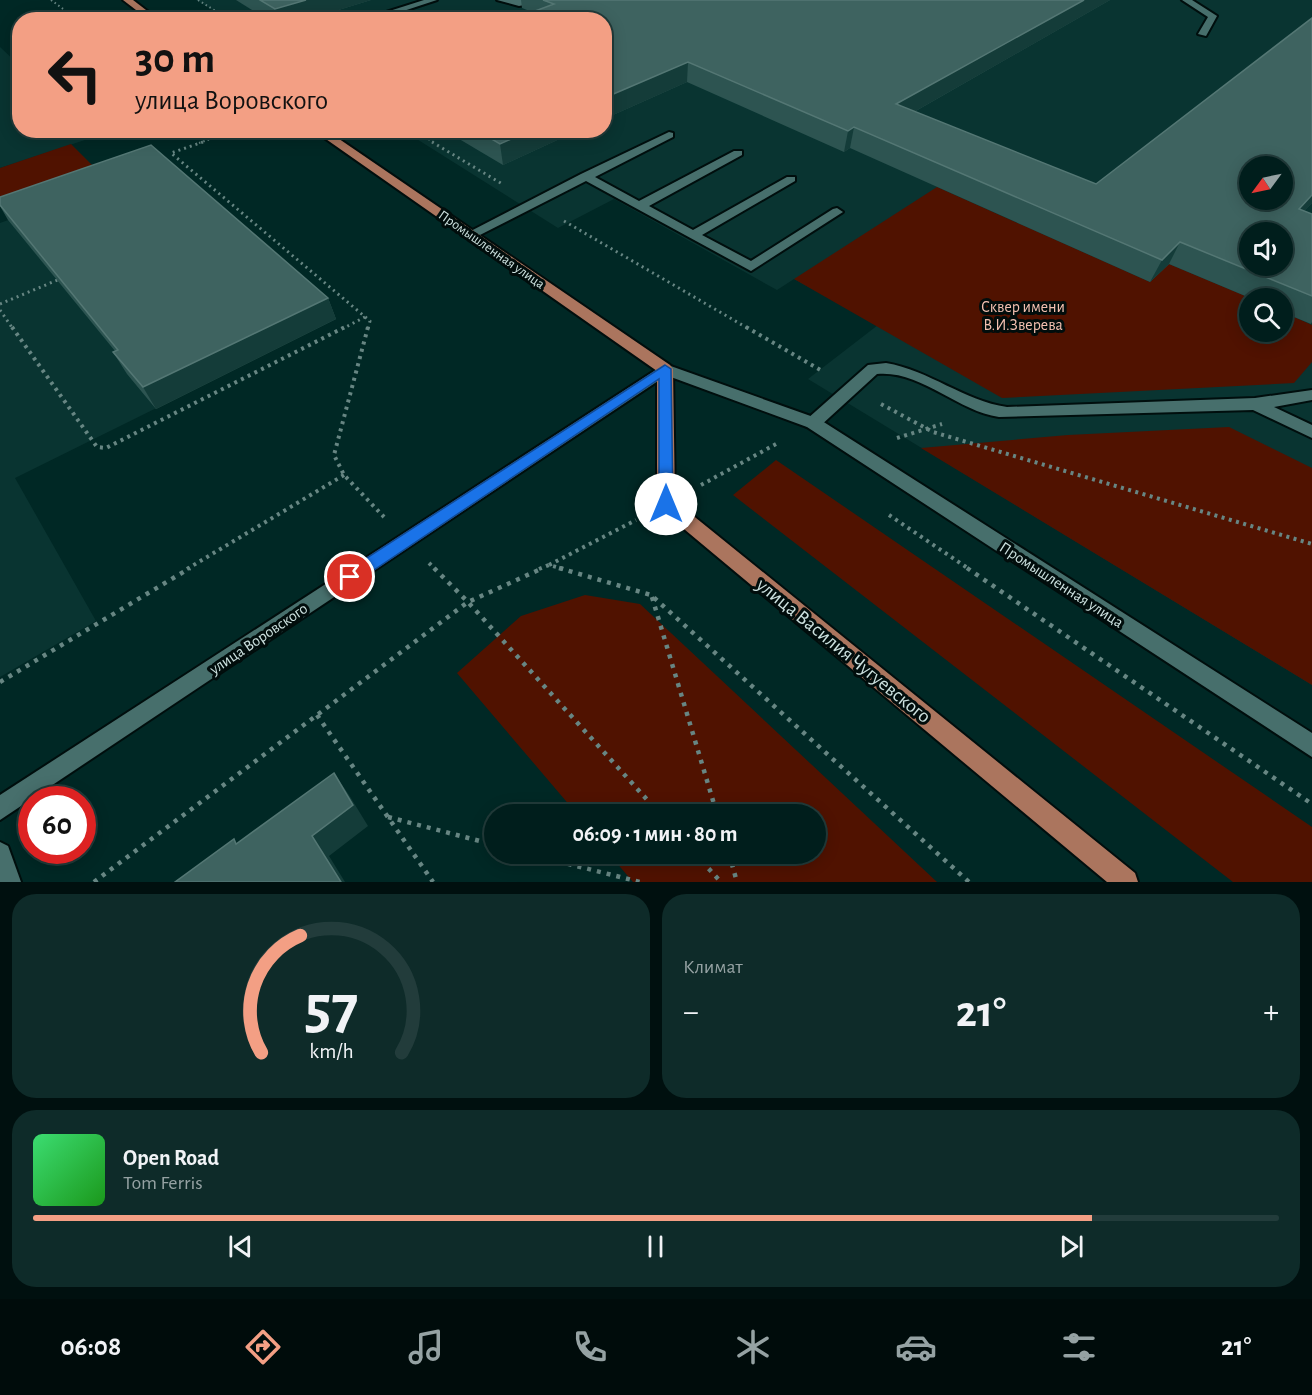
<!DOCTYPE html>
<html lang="ru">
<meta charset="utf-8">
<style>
body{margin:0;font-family:"Alegreya Sans",sans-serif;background:#0e2b29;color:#f1f3f6;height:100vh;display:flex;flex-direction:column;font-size:22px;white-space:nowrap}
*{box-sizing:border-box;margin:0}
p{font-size:20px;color:#95a2a3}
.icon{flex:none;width:33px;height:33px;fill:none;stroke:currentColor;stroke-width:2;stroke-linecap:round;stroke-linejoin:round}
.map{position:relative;height:882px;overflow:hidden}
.drawer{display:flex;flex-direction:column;gap:12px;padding:12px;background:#00100f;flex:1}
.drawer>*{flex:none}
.banner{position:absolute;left:12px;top:12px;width:600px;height:126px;border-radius:24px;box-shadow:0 3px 15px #0003,0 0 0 2px #223c3b;background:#f39f84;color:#111;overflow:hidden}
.needle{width:39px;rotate:237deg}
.controls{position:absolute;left:1239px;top:156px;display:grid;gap:12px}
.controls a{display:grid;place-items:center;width:54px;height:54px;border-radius:50%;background:#001e1c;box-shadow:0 3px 15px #0003,0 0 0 2px #223c3b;font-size:30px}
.speed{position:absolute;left:18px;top:786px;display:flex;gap:12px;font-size:30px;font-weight:700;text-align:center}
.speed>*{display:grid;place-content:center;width:78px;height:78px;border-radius:50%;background:#001e1c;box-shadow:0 3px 15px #0003,0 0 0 2px #223c3b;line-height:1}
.speed .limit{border:9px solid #d22;background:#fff;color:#111}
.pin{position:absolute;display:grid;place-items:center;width:51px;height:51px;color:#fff;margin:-26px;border:3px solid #fff;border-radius:50%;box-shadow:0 2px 6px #0007}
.me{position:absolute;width:66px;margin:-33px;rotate:0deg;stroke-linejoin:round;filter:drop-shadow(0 0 4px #0008)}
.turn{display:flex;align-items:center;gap:21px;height:126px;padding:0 24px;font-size:27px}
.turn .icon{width:78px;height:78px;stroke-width:2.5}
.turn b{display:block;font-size:42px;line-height:51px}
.big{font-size:45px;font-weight:600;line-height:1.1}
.drawer .card{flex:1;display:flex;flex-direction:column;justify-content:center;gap:9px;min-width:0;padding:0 21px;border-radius:24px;background:#0e2b29}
.drawer .dial{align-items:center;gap:0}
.dial svg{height:156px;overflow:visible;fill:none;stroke:#223c3b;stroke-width:7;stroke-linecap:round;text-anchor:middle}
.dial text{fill:#f1f3f6;stroke:none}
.song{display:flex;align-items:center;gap:18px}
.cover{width:72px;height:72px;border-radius:9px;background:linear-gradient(135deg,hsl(140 70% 55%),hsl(120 70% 35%))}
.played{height:6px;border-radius:3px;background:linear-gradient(90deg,#f39f84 85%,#223c3b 85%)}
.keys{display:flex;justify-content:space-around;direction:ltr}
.heat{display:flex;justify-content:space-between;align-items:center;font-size:33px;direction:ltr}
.drawer .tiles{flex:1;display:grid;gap:12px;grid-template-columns:1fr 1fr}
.card:last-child{grid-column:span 2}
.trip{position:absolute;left:484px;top:804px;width:342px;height:60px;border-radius:30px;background:#001e1c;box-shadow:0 3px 15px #0003,0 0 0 2px #223c3b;font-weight:600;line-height:60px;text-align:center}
.tab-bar{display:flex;height:96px;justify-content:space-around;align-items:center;background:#000c0b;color:#95a2a3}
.tab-bar .icon{width:42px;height:42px}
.tab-bar .active{color:#f39f84}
.tab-bar b{font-size:27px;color:#f1f3f6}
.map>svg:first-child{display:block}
</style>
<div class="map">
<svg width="1312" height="882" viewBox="0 0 1312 882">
<rect width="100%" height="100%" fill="#002825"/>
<g fill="#093431" fill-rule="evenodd">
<path d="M196,0H1312V685L808,379L878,325L794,279L777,290L614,199L558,228L404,131L604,130V20L227,19ZM1250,166H1282V200H1250ZM1250,232H1282V266H1250ZM1250,298H1282V332H1250Z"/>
<polygon points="0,47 19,65 20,130 92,131 97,136 0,168"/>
<polygon points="166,163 336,319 15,478 96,621 0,677 0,223"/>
</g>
<g fill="#501200">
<polygon points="71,144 93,166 0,198 0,168"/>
<polygon points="937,187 1150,282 1169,264 1250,298 1250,332 1282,332 1283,312 1312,325 1312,362 1294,383 1002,398 794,279"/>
<polygon points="1229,427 1312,468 1312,685 921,448 1068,435"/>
<polygon points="776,460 1312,827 1312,882 1233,882 733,495"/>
<polygon points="585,595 640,604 937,882 633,882 609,854 816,854 816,814 577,814 457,673 521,616"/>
</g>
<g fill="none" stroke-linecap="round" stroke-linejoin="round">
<defs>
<g id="service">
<polygon points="424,0 437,0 376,20 361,20"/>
<polygon points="497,0 551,0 519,6"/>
<polygon points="1182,0 1192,0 1217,16 1206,36 1198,34 1208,17"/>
<polygon points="669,132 673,133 673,137 595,177 639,201 734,151 742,151 742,155 649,206 693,230 787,177 795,177 795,181 702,235 751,261 833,209 837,208 843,212 751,271 586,181 476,237 471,238 465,234 581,174"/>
<path d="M886,363C929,370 964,401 1007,407L1255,398L1312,390V400L1274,407L1312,425V438L1253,410L999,417C957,411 921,370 877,374L819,427H807L805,423L807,419L868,365Z"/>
<polygon points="0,842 8,846 21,882 0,882"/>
</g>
<polygon id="tertiary" points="665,364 819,419 1312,733 1312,757 807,427 660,373 657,369"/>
<polygon id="secondary" points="665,364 673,369 670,373 0,820 0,795"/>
<g id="primary">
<polygon points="123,0 133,0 159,20 149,20"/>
<polygon points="313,130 326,130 670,365 673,369 675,501 1135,873 1138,882 1107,882 660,509 657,504 657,371"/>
</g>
</defs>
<use href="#service" stroke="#000e0d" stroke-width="4"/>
<use href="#tertiary" stroke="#000e0d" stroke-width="4"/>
<use href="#secondary" stroke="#000e0d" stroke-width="4"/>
<use href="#primary" stroke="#000e0d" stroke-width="4"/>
<g stroke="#678683" stroke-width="2" stroke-dasharray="1.5 3" stroke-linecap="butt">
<polyline points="51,0 78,20"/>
<polyline points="198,0 230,20"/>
<polyline points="413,130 435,143"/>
<polyline points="199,143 234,131"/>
</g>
<g stroke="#678683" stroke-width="3" stroke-dasharray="2 4" stroke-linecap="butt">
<polyline points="203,142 171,153 370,321 368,329"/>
<polyline points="432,142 504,185"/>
<polyline points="564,221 749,329"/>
<polyline points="0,304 60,279"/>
<polyline points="0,310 13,329"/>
<polyline points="342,329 365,317"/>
</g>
<g stroke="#678683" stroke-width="4" stroke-dasharray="3 4.5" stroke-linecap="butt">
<polyline points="12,327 97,447 106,448 345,327"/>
<polyline points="368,327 334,455 344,475 384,517"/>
<polyline points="746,327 822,371"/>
<polyline points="881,404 933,432 1312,544"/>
<polyline points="897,438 942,424"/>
<polyline points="701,485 776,444"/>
<polyline points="889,515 969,569"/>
<polyline points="429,563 435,569"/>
<polyline points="549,565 636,520"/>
<polyline points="187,569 344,475"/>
<polyline points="539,569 549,565 564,569"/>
</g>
<g stroke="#678683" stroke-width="4.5" stroke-dasharray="4 6" stroke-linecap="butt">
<polyline points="434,568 468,602 660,814"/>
<polyline points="559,568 651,595 969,882"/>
<polyline points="967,568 1312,804"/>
<polyline points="652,597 717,814"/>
<polyline points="0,682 190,568"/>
<polyline points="317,715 433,882"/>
<polyline points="388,817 495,845"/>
<polyline points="529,854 640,882"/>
<polyline points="695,854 721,882"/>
<polyline points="729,854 737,882"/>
<polyline points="94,882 468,602 543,568"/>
</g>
<use href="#service" fill="#476f6c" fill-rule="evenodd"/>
<use href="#tertiary" fill="#476f6c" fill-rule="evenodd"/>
<use href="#secondary" fill="#476f6c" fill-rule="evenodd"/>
<use href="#primary" fill="#ab755e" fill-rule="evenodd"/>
</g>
<g fill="#2d5451">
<polygon points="236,0 371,0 306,20 268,20"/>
<polygon points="521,0 1110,0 914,112 1096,184 1312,18 1312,203 1304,211 1312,214 1312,322 1311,324 1282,312 1282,298 1250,298 1169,264 1150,282 850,148 844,152 687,82 604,119 604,20 532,12 522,8"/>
<polygon points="444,130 579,130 503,165"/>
<polygon points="0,197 328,298 336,319 156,409 127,374 113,352 115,351 8,220 0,206"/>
</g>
<g fill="#143c39">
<polygon points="306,0 371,0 306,20 278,20 275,9"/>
<polygon points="1084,0 1110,0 891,125 896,104"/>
<polygon points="688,62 687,82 604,119 604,98"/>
<polygon points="854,127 850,148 844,152 848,131"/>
<polygon points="531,130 579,130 503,165 500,144"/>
<polygon points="1312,195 1312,203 1285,231 1299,209"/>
<polygon points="1180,242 1169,264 1150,282 1162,260"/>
<polygon points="328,298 336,319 156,409 143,387"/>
<polygon points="334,773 349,795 368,826 329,856 345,882 341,882 312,836"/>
</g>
<g fill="#3e6360" stroke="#547774" stroke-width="1.5" fill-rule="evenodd">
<polygon points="260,0 306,0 275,9"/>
<path d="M543,0H1084L896,104L1096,184L1312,18V195L1299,209L1312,214V296L1180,242L1162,260L854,127L848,131L688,62L604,98V20H511L554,4ZM1250,166H1282V200H1250ZM1250,232H1282V266H1250Z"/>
<polygon points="476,130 531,130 500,144"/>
<polygon points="151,145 328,298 143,387 113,352 118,350 0,205 0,197"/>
<polygon points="334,773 353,805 312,836 341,882 175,882 234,839 236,844"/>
</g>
<polygon fill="#1a73e8" stroke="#114b97" stroke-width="1.5" points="665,365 671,369 673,504 671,508 661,508 659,504 659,379 356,582 350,584 345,582 342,577 345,572"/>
<g text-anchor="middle" stroke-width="6" stroke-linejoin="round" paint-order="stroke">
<g font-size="14" fill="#cce1df" stroke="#010d0c">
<text transform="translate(492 249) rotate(35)" y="5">Промышленная улица</text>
</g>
<g font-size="16" fill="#f4c1b1" stroke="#010d0c">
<text x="1023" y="312">Сквер имени<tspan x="1023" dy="18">В.И.Зверева</tspan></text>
</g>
<g font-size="16" fill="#cce1df" stroke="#010d0c">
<text transform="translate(1062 584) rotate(33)" y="6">Промышленная улица</text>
<text transform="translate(258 638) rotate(-34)" y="6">улица Воровского</text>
</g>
<g font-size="20" fill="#cce1df" stroke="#010d0c">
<text transform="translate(844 650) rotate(39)" y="7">улица Василия Чугуевского</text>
</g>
</g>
</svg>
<div class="controls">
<a><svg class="needle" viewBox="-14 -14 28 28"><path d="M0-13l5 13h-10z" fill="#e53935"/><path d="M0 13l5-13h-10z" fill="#95a2a3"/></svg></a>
<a><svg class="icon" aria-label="sound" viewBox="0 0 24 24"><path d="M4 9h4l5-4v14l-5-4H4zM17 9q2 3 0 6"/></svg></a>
<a><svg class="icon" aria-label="search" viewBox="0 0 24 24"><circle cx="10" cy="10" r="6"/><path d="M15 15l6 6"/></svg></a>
</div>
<div class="speed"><div class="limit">60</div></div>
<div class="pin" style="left:350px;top:577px;background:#d93025"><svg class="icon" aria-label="arrive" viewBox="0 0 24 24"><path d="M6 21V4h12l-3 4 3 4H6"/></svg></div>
<svg class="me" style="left:666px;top:504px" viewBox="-20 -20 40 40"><circle r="19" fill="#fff"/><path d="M0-13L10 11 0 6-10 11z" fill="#1a73e8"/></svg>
<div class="trip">06:09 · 1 мин · 80 m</div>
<div class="banner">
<div class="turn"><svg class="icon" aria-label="left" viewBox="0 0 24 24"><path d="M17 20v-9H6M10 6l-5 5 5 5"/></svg><div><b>30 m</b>улица Воровского</div></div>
</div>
</div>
<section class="drawer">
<div class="tiles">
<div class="card dial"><svg viewBox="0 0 100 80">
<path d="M14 69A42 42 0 1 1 86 69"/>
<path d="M14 69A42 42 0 0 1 34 9" stroke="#f39f84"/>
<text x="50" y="56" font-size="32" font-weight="700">57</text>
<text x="50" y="72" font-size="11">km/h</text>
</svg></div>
<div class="card"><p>Климат</p>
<div class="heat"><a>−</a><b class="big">21°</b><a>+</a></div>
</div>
<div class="card">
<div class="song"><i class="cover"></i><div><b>Open Road</b><p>Tom Ferris</p></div></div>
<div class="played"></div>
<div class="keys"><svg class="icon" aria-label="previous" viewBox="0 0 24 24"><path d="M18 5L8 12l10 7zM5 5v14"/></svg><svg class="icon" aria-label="pause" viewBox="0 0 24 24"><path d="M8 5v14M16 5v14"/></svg><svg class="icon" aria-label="next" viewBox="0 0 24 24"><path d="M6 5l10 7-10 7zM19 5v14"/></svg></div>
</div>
</div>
</section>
<nav class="tab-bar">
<b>06:08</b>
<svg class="icon active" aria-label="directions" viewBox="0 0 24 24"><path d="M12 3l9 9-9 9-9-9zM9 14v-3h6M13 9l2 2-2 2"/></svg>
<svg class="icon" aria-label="music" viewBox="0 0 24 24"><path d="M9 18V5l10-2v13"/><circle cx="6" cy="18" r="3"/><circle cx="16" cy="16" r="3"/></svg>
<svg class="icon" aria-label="phone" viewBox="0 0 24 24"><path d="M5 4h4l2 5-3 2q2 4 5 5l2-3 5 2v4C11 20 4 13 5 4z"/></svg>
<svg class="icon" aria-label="climate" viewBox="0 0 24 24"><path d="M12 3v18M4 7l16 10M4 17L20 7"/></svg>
<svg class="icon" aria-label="car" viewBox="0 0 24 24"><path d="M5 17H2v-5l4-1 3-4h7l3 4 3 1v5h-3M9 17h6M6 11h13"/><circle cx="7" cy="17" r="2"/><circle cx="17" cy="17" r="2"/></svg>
<svg class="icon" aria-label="filters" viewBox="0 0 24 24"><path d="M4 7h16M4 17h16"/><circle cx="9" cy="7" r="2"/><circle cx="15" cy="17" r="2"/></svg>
<b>21°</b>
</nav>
